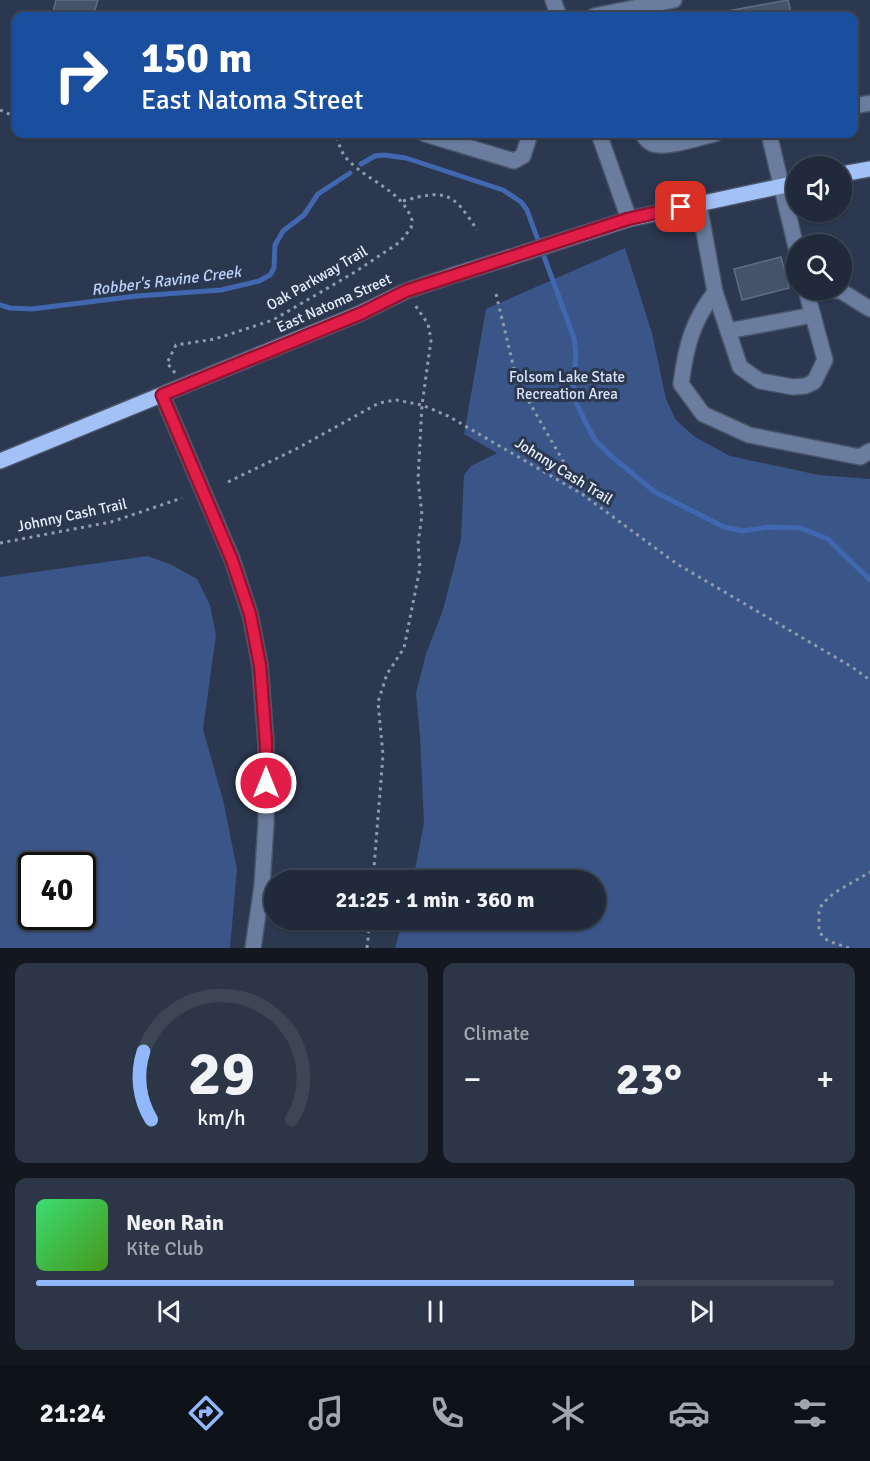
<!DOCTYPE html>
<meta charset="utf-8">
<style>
body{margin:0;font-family:Signika,sans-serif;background:#2d3646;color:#f1f3f6;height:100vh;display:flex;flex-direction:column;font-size:22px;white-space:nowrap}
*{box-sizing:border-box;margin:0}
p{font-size:20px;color:#a2a7af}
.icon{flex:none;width:33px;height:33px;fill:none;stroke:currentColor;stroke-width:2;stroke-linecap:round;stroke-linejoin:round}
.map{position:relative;height:948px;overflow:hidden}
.sheet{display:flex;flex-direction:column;gap:15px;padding:15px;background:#121720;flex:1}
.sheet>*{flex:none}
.hud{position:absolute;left:12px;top:12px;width:846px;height:126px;border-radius:12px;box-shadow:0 2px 4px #0004,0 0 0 2px #3d4655;background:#1a4fa0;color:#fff;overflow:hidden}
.buttons{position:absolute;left:786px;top:156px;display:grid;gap:12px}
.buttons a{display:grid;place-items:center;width:66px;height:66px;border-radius:50%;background:#202a3b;box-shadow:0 2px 4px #0004,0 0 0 2px #3d4655;font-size:30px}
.speed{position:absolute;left:18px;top:852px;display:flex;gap:12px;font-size:30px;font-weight:700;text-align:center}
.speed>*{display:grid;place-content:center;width:78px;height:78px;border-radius:50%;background:#202a3b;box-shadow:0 2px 4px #0004,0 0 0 2px #3d4655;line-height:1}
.speed .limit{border:3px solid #111;border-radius:9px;background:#fff;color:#111}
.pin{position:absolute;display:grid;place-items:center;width:51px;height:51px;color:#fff;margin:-26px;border-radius:12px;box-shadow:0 3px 9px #0006}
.me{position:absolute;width:66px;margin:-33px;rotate:0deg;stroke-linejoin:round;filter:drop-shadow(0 0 4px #0008)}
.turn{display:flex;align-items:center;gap:21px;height:126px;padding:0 30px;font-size:27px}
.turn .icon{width:78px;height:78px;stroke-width:2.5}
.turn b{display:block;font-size:42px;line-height:51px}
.big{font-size:45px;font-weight:700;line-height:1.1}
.sheet .tile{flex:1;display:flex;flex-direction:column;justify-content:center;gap:9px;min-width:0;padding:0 21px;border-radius:12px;background:#2d3646}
.sheet .dial{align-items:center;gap:0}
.dial svg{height:156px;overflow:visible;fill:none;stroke:#3d4655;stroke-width:7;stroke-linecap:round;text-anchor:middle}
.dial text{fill:#f1f3f6;stroke:none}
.song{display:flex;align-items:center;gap:18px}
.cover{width:72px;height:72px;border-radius:9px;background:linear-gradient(135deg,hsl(140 70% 55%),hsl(100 70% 35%))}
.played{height:6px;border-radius:3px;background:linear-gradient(90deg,#91b8fd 75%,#3d4655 75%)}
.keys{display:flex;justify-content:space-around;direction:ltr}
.heat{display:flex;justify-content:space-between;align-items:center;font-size:33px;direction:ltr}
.sheet .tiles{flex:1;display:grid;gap:15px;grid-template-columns:1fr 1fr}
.tile:last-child{grid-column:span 2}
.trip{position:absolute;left:264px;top:870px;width:342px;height:60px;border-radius:30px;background:#202a3b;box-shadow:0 2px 4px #0004,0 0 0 2px #3d4655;font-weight:700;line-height:60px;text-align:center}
.tabs{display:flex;height:96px;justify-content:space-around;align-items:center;background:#0d1118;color:#a2a7af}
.tabs .icon{width:42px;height:42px}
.tabs .selected{color:#91b8fd}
.tabs b{font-size:27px;color:#f1f3f6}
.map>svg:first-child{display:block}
</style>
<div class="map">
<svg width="870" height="948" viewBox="0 0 870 948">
<rect width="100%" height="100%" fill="#2b384f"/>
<g fill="#3a5588" fill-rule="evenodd">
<polygon points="625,248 652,333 666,399 676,420 695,437 730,456 819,475 870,479 870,948 395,948 403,920 596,920 596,880 413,880 424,823 420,737 416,693 426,654 443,610 461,539 464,475 471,466 497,453 464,434 486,309"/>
<path d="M148,556L172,565L197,579L210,605L216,635L203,729L224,804L237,869L230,948H0V577ZM32,866H82V916H32Z"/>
</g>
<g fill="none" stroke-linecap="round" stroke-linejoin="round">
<g stroke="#4067af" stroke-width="5">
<polyline points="361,164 375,156 384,155 406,158 503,190 521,202 527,210 574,338 576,355 573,383 576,402 585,421 595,440 611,456 655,492 724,527 743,531 769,527 800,528 828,539 870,580"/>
<polyline points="0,305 10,308 32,309 137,296 221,290 259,281 270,275 274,268 275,245 283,231 304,215 318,194 350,173"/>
</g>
</g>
<g fill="#44526a" stroke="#5e6c86" stroke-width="1.5">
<polygon points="56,0 98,0 93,16 52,16"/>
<polygon points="788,0 792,16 712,16 711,14"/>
<polygon points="781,257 789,288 742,300 734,269"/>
</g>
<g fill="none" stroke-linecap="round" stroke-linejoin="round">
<defs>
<g id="minor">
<polyline points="553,0 559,16"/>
<polyline points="594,16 674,0"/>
<polyline points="854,106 870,103"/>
<polyline points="425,134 514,161 523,156 530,134"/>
<polyline points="599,134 629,219"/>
<path d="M643,134C645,138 648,142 653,144C667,149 700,137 715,134"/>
<polyline points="769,134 796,247"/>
<polyline points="699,204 715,292 740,367 760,381 793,387 805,386 814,382 825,360 806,290"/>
<polyline points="823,290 841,291 870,309"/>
<path d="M715,292C692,322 686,346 681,384L703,414L749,435L860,457L870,451"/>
<polyline points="728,331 813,315"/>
<polyline points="162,395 232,559 250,614 260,665 266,744 266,823 262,886 253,948"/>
</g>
<g id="major">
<polyline points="842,174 870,169"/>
<polyline points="511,257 629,219 796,183"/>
<polyline points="0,461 361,313 406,291 451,276"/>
</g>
</defs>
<use href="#minor" stroke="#49556b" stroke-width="18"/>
<use href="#major" stroke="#49556b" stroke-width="18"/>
<g stroke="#909bad" stroke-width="3" stroke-dasharray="3 4.5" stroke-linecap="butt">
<polyline points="0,110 16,117"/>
<path d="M403,201C446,189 453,192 477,230"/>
<polyline points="496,294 517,381 581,492"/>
<path d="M175,373L167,363L176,345L215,339L273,320L355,272L400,242L411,228L412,220C402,190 367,181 347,159C340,151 339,142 335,134"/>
<polyline points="228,482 296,449 379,403 396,400 422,405 448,416 582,494 677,564 852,667 870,680"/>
<polyline points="0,543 111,522 182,498"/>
<polyline points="373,880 383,755 378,702 387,674 404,648 420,568 418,544 422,515 418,480 422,405 431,340 428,324 415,305"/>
<polyline points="367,948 370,920"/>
<polyline points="849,948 828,941 819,932 819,912 822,904 834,893 870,872"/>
</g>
<use href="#minor" stroke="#6b7d9e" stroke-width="15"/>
<use href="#major" stroke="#a3c1f7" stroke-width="15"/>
<defs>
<polyline id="major-bridge" points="451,276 511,257"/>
</defs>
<use href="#major-bridge" stroke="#49556b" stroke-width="18" stroke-linecap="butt"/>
<use href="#major-bridge" stroke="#a3c1f7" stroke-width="15"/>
</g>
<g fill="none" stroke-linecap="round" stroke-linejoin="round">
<defs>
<polyline id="route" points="266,783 266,744 260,665 250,614 232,560 162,395 362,313 406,291 628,219 681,207"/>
</defs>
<use href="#route" stroke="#92132f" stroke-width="15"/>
<use href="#route" stroke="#e11d48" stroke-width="10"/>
</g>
<g text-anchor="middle" stroke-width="6" stroke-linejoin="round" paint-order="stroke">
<g font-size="15" fill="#e6eefd" stroke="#2b384f">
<text transform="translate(317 278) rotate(-30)" y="5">Oak Parkway Trail</text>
<text transform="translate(334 303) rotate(-24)" y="5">East Natoma Street</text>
<text transform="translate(564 471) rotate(32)" y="5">Johnny Cash Trail</text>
<text transform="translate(72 515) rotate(-12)" y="5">Johnny Cash Trail</text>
</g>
<g font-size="15" fill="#d9e4f9" stroke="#2b384f">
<text x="567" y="382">Folsom Lake State<tspan x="567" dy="17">Recreation Area</tspan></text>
</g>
<g font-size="16" font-style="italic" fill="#bcd2fa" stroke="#2b384f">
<text transform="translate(166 280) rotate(-7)" y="6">Robber's Ravine Creek</text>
</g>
</g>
</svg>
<div class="buttons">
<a><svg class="icon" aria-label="sound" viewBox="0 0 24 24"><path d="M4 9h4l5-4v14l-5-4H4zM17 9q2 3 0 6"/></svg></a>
<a><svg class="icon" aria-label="search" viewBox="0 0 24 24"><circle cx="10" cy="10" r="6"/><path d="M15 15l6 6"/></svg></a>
</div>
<div class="speed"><div class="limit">40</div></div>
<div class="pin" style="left:681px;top:207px;background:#d93025"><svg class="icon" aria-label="arrive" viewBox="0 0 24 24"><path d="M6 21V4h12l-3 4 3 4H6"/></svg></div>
<svg class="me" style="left:266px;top:783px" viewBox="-20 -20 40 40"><circle r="17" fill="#e11d48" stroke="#fff" stroke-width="3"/><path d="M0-11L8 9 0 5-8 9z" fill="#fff"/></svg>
<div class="trip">21:25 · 1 min · 360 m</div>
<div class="hud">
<div class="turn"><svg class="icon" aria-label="right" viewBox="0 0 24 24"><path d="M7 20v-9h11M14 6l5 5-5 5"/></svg><div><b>150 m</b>East Natoma Street</div></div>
</div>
</div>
<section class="sheet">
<div class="tiles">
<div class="tile dial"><svg viewBox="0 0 100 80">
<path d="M14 69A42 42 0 1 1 86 69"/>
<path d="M14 69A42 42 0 0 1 10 34" stroke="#91b8fd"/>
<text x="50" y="56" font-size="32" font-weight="700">29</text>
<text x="50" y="72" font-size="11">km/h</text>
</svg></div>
<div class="tile"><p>Climate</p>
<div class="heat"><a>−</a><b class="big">23°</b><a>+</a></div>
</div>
<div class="tile">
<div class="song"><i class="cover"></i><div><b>Neon Rain</b><p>Kite Club</p></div></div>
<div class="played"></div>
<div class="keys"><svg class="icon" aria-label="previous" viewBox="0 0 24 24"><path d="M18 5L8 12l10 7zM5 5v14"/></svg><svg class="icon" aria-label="pause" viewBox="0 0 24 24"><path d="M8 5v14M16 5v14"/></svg><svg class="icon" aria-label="next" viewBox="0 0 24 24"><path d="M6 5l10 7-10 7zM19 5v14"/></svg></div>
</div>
</div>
</section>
<nav class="tabs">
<b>21:24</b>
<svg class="icon selected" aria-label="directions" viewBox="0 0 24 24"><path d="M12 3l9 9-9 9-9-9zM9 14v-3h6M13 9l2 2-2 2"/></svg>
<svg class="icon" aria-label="music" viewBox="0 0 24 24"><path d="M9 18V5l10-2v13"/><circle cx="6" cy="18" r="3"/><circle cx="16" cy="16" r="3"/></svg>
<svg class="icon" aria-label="phone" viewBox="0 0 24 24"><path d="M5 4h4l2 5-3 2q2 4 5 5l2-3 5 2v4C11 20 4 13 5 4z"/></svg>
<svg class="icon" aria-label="climate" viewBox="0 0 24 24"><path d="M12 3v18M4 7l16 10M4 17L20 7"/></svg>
<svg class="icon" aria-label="car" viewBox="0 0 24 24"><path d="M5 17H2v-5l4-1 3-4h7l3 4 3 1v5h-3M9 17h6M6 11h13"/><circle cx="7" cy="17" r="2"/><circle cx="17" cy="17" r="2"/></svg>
<svg class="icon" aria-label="filters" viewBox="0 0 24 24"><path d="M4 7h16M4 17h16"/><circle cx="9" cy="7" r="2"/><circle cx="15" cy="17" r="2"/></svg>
</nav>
